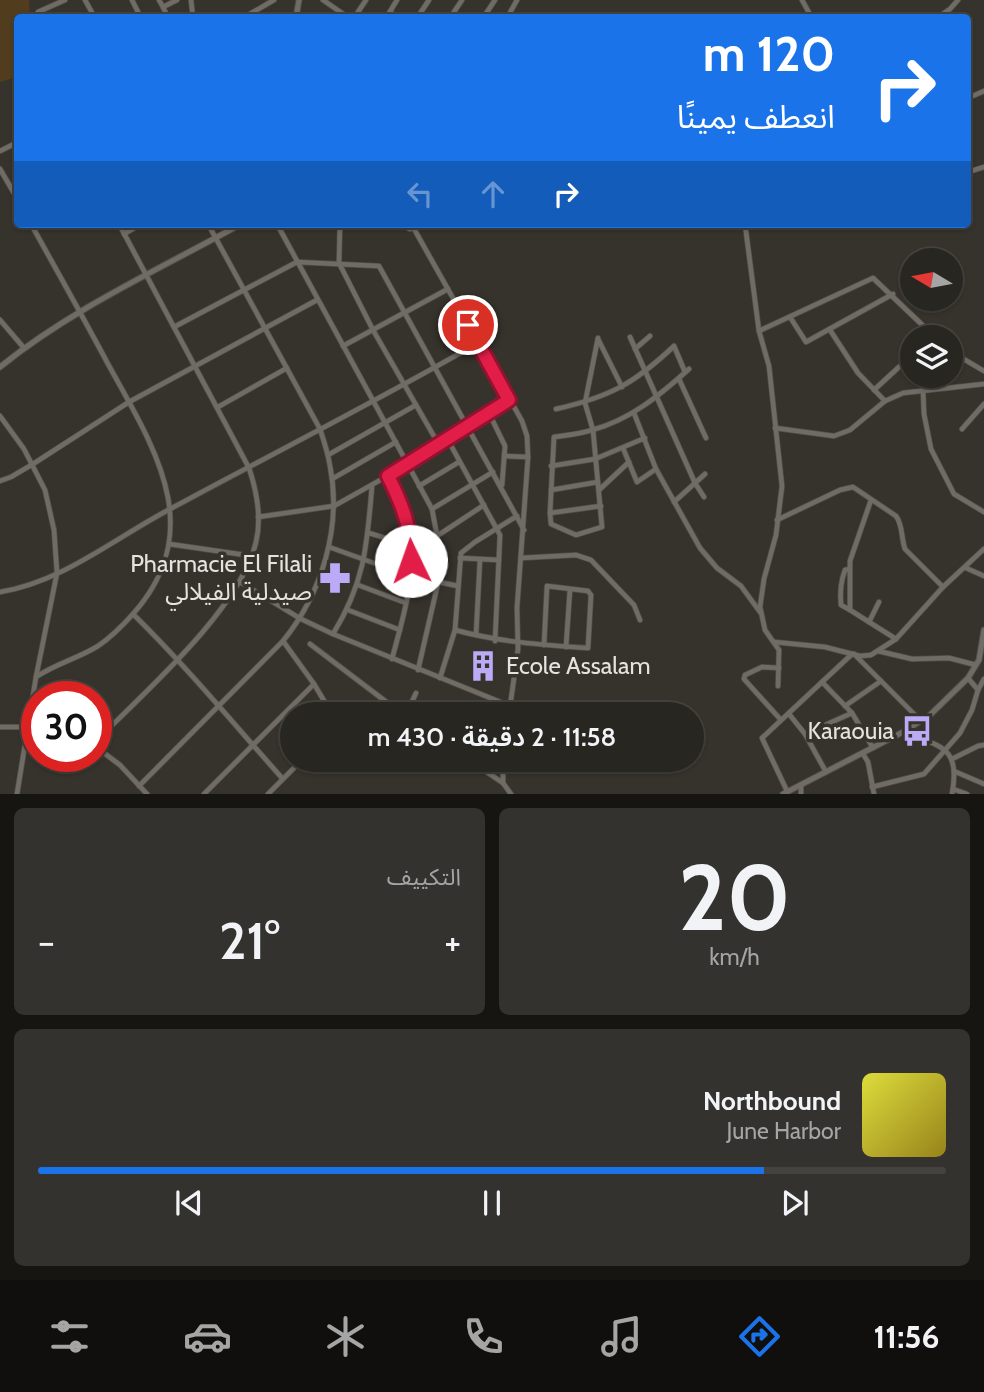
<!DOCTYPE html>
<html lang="ar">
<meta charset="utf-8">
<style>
body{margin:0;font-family:Cabin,"Noto Sans Arabic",sans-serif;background:#34322e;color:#f1f3f6;direction:rtl;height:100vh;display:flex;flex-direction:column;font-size:26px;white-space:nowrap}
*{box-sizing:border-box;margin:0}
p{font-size:23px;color:#a5a5a5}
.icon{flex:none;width:38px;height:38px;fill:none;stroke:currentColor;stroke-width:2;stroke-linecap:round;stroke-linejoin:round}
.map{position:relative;height:794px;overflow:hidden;direction:ltr}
.side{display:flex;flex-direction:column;gap:14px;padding:14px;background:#161512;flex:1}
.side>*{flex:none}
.hud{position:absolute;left:14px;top:14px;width:957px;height:214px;border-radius:7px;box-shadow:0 2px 5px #0004,0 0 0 2px #44433f;direction:rtl;background:#1a73e8;color:#fff;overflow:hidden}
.needle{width:46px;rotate:280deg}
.buttons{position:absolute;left:900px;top:248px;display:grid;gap:14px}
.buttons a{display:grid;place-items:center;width:63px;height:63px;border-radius:50%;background:#282621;box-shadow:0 2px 5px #0004,0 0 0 2px #44433f;font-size:35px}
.speed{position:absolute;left:21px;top:681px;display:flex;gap:14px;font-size:35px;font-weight:700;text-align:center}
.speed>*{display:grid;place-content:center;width:91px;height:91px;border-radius:50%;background:#282621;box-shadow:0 2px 5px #0004,0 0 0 2px #44433f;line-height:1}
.speed .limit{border:10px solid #d22;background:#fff;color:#111}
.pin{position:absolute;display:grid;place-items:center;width:60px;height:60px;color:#fff;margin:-30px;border:4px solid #fff;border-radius:50%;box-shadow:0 2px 7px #0007}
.me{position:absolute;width:77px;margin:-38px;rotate:357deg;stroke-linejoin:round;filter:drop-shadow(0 0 5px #0008)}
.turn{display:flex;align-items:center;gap:24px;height:147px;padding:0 21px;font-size:32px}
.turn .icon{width:91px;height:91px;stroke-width:2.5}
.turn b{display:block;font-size:49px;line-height:60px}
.lanes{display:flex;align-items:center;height:66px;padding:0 21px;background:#0003;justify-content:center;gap:35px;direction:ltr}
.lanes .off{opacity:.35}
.big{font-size:52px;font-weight:600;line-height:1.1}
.side .widget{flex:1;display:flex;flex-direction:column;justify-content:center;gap:10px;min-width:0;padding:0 24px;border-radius:10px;background:#34322e}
.side .dial{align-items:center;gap:0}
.dial b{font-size:91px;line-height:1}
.song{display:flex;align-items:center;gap:21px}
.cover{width:84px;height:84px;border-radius:10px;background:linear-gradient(135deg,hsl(60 70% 55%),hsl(50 70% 35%))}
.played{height:7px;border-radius:4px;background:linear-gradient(90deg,#1a73e8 80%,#44433f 80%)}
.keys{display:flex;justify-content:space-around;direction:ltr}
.heat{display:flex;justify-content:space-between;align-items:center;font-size:38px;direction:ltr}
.side .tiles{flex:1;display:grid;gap:14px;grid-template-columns:1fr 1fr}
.widget:last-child{grid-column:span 2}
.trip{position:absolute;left:280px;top:702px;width:424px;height:70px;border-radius:35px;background:#282621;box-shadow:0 2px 5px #0004,0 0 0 2px #44433f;font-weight:600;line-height:70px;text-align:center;direction:rtl}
.dock{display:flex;height:112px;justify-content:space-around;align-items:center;background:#100f0d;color:#a5a5a5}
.dock .icon{width:49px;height:49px}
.dock .on{color:#1a73e8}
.dock b{font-size:32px;color:#f1f3f6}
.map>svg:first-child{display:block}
</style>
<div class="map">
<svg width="984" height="794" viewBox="0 0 984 794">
<rect width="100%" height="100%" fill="#36322c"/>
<polygon fill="#513d1d" points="0,0 29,0 30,17 18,18 17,77 0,82"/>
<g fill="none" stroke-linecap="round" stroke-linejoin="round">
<defs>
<g id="minor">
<polyline points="85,0 95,18"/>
<polyline points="132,0 141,18"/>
<polyline points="159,0 163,7 177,0"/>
<polyline points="191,0 193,18"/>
<polyline points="323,0 349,18"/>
<polyline points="802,0 812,18"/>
<polyline points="163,7 168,18"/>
<polyline points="38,12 65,0"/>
<polyline points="390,12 399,18"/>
<polyline points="243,18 274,0"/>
<polyline points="354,18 366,0"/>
<polyline points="386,18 397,0"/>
<polyline points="417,18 429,0"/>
<polyline points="450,18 462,0"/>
<polyline points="483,18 495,0"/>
<polyline points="507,18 517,0"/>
<polyline points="937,18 950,9 958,0"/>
<polyline points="968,98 984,91"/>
<polyline points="0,151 18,142"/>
<polyline points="0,169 18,200"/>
<polyline points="968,172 984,167"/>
<path d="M31,224C57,271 83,317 108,364C153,446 209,529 133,614C124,624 110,638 98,646C79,658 55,664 36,677"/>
<polyline points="277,224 432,509 437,536 484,505"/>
<polyline points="340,224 339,263 373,330 439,445"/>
<polyline points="399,224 410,229 417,224"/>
<polyline points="745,224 759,331 769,366 782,486 776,535 764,579 760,607 765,630 779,650 778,686"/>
<polyline points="413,227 522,421 527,436 528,457 517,608 518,649 509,714"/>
<polyline points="124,234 141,224"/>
<polyline points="790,317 806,342 893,294"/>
<polyline points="0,320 24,348"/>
<polyline points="174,327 297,262 379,266 524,530"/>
<polyline points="830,330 858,373 885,401"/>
<polyline points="759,331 873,278 936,338"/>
<polyline points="630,337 695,483 704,497"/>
<polyline points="598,339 622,387"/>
<polyline points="343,346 448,289"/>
<polyline points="635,349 650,336"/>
<polyline points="950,351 984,371"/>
<polyline points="679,379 706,438"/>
<polyline points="874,390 912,355"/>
<polyline points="923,390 924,414 931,449 954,494 984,512"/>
<polyline points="218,407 287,368"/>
<path d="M556,409C610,397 635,383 674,346L685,372"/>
<polyline points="489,413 505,446 502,485"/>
<polyline points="634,413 656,469 700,548 717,568 741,586 760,612"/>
<polyline points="0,416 24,449 45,490 54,530 57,573 36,677 17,794"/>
<polyline points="775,428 834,436 850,430 885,401 903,393 984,384"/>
<polyline points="962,429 984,404"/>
<polyline points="448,440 500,535 495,641"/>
<polyline points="623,448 637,482 656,469"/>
<polyline points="328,455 416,405"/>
<polyline points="504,456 528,457"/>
<polyline points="551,466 595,459 645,438"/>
<path d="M388,476C396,492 405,508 409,526C419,569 403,617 392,659"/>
<polyline points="332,479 396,442"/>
<polyline points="0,481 11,477 33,464 129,402 317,300"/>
<polyline points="419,486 459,462"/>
<polyline points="551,490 598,482"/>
<polyline points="599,490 629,462"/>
<polyline points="871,500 850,561 850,610 896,639"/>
<polyline points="674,502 705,474"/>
<path d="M601,506L550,513L554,437C567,435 580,434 592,430C630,420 660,395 689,369"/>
<polyline points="432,509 493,472"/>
<polyline points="550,513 551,524 576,535 602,527 593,430 585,403 598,338"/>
<polyline points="258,517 334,506 407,465 509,400"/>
<path d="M777,520L840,490L853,487L896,516C903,525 901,538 905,549L943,587"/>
<polyline points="369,533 411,546"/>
<polyline points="169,544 252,556"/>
<polyline points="329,547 410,576 458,586"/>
<polyline points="460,558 499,560"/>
<polyline points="521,558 576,555 591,560 634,605 640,620"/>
<polyline points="966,568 984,576"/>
<polyline points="240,582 301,619 333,634 510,706"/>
<polyline points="358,585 406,603"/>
<path d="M0,592C63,582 116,537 172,508C274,453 377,401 478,343"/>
<polyline points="348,610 400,630"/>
<path d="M850,610L841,605C840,594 841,580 845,570L850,569"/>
<path d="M133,614C186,666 233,723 282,778"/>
<polyline points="869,622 879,602"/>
<path d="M455,630C499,642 543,645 588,648L591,595L588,591L547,586L544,645"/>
<path d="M333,634C365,582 367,545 372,486"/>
<polyline points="476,635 480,559"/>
<polyline points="283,641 314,684 332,714"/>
<polyline points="774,642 825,647 860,656 871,655 896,639 943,587 984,549"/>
<polyline points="310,644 397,710"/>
<polyline points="566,647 570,589"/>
<polyline points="878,651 912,659 949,658 976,665"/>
<polyline points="854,654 921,721"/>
<polyline points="779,668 762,667 745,675 744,679 781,720"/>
<polyline points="418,670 438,583 437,536"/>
<polyline points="440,678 455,630 461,553 475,542 517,516"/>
<polyline points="822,682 852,713 873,748"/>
<polyline points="978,690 984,679"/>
<polyline points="410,706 416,693"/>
<polyline points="845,706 881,681"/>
<path d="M395,714C400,704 412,703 417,714"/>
<polyline points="479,714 509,713"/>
<polyline points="789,714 805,734 826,772"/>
<polyline points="0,727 37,727"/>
<path d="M903,732C941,747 961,746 952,794"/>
<polyline points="805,734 852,713"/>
<path d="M96,741C145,692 241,608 256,542C262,517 257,492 249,468L119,224"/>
<polyline points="96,747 120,765 147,794"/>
<polyline points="863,754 868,762 874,794"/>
<polyline points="952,759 978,746 984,745"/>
<polyline points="469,760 503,783 511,794"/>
<polyline points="503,760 503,783"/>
<polyline points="391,762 392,760"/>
<polyline points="956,772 984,784"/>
<polyline points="801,785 801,794"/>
<path d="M139,786L283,641C322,593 342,527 330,466C328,453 324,441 320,429L208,224"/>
<polyline points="872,787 924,774 960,733 972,710 978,690 968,678"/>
<polyline points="953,789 967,794"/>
<polyline points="787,791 762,738 852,654"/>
<polyline points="204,794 314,684"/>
<polyline points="268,794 302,760"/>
</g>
<g id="tertiary">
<polyline points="296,18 299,0"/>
<path d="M0,367C73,308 160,269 241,224"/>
<polyline points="783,794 903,732 930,715 968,678 979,660 984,630"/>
</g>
</defs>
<use href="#minor" stroke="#514e49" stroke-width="6"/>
<use href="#tertiary" stroke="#514e49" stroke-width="7"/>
<use href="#minor" stroke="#706c65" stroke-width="4.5"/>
<use href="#tertiary" stroke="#706c65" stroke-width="5"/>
</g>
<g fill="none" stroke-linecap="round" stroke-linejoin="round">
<defs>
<path id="route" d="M411,561C412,529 402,504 388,476L509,400L468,325"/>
</defs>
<use href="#route" stroke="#92132f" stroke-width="18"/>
<use href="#route" stroke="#e11d48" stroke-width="12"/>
</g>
<defs>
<symbol id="pharmacy-bare" viewBox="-9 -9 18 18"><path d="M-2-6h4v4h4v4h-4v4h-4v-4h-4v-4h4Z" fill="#bcaaf6" stroke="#36322c" stroke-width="2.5" paint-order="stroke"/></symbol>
<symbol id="building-bare" viewBox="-9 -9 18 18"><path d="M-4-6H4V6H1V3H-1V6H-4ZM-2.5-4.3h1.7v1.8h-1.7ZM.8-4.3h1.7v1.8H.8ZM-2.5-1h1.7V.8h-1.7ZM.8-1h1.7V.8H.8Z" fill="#bcaaf6" stroke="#36322c" stroke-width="2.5" paint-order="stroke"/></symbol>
<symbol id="bus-bare" viewBox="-9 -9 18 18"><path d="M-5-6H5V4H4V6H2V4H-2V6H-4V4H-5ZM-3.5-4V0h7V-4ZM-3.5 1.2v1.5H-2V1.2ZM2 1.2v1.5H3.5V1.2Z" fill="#bcaaf6" stroke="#36322c" stroke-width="2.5" paint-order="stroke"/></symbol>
</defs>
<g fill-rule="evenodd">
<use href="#pharmacy-bare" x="313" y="556" width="44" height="44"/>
<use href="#building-bare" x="461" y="644" width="44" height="44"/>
<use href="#bus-bare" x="895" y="709" width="44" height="44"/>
</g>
<g text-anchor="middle" stroke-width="7" stroke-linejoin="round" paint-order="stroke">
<g font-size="24" fill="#e5e3df" stroke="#36322c" text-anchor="end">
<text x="312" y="572">Pharmacie El Filali<tspan x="312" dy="28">صيدلية الفيلالي</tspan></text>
<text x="506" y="674" text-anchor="start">Ecole Assalam</text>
<text x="894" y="739">Karaouia</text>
</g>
</g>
</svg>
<div class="buttons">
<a><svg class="needle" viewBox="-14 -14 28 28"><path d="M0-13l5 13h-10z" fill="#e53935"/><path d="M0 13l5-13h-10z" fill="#a5a5a5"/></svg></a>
<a><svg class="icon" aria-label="layers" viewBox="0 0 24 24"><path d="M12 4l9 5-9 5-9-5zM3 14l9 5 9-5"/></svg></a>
</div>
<div class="speed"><div class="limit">30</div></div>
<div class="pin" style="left:468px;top:325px;background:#d93025"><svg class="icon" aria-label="arrive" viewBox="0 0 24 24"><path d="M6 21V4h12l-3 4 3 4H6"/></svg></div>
<svg class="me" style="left:411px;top:561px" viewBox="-20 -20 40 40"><circle r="19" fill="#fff"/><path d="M0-13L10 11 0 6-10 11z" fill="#e11d48"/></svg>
<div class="trip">11:58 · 2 دقيقة · 430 m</div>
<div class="hud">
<div class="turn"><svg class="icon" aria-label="right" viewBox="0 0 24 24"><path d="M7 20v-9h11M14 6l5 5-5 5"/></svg><div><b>120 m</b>انعطف يمينًا</div></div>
<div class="lanes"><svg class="icon off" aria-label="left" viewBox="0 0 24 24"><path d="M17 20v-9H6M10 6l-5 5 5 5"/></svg><svg class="icon off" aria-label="ahead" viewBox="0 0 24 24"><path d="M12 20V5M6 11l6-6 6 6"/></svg><svg class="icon" aria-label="right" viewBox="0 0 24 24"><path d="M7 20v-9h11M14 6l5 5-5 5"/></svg></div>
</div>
</div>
<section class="side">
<div class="tiles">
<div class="widget dial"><b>20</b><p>km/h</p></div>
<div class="widget"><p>التكييف</p>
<div class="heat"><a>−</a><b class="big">21°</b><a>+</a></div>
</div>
<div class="widget">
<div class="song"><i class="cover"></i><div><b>Northbound</b><p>June Harbor</p></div></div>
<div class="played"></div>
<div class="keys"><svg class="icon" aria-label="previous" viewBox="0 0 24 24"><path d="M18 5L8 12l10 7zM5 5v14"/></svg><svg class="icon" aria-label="pause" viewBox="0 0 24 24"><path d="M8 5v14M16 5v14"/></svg><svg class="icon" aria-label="next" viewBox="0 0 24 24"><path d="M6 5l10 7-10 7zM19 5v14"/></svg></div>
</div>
</div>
</section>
<nav class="dock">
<b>11:56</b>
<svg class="icon on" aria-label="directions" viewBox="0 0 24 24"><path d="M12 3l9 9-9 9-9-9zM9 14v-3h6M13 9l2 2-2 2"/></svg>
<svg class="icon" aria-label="music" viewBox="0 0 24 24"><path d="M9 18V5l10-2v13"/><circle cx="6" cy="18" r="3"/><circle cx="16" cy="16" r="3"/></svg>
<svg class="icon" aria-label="phone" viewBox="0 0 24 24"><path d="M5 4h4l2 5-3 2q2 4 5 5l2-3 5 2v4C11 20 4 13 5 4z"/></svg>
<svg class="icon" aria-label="climate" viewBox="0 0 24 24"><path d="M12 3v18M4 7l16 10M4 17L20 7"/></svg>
<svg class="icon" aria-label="car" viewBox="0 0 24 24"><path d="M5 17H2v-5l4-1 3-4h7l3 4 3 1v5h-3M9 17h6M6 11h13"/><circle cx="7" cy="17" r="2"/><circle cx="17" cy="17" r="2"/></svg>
<svg class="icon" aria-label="filters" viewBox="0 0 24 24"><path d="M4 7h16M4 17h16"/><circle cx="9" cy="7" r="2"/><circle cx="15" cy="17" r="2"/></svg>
</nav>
